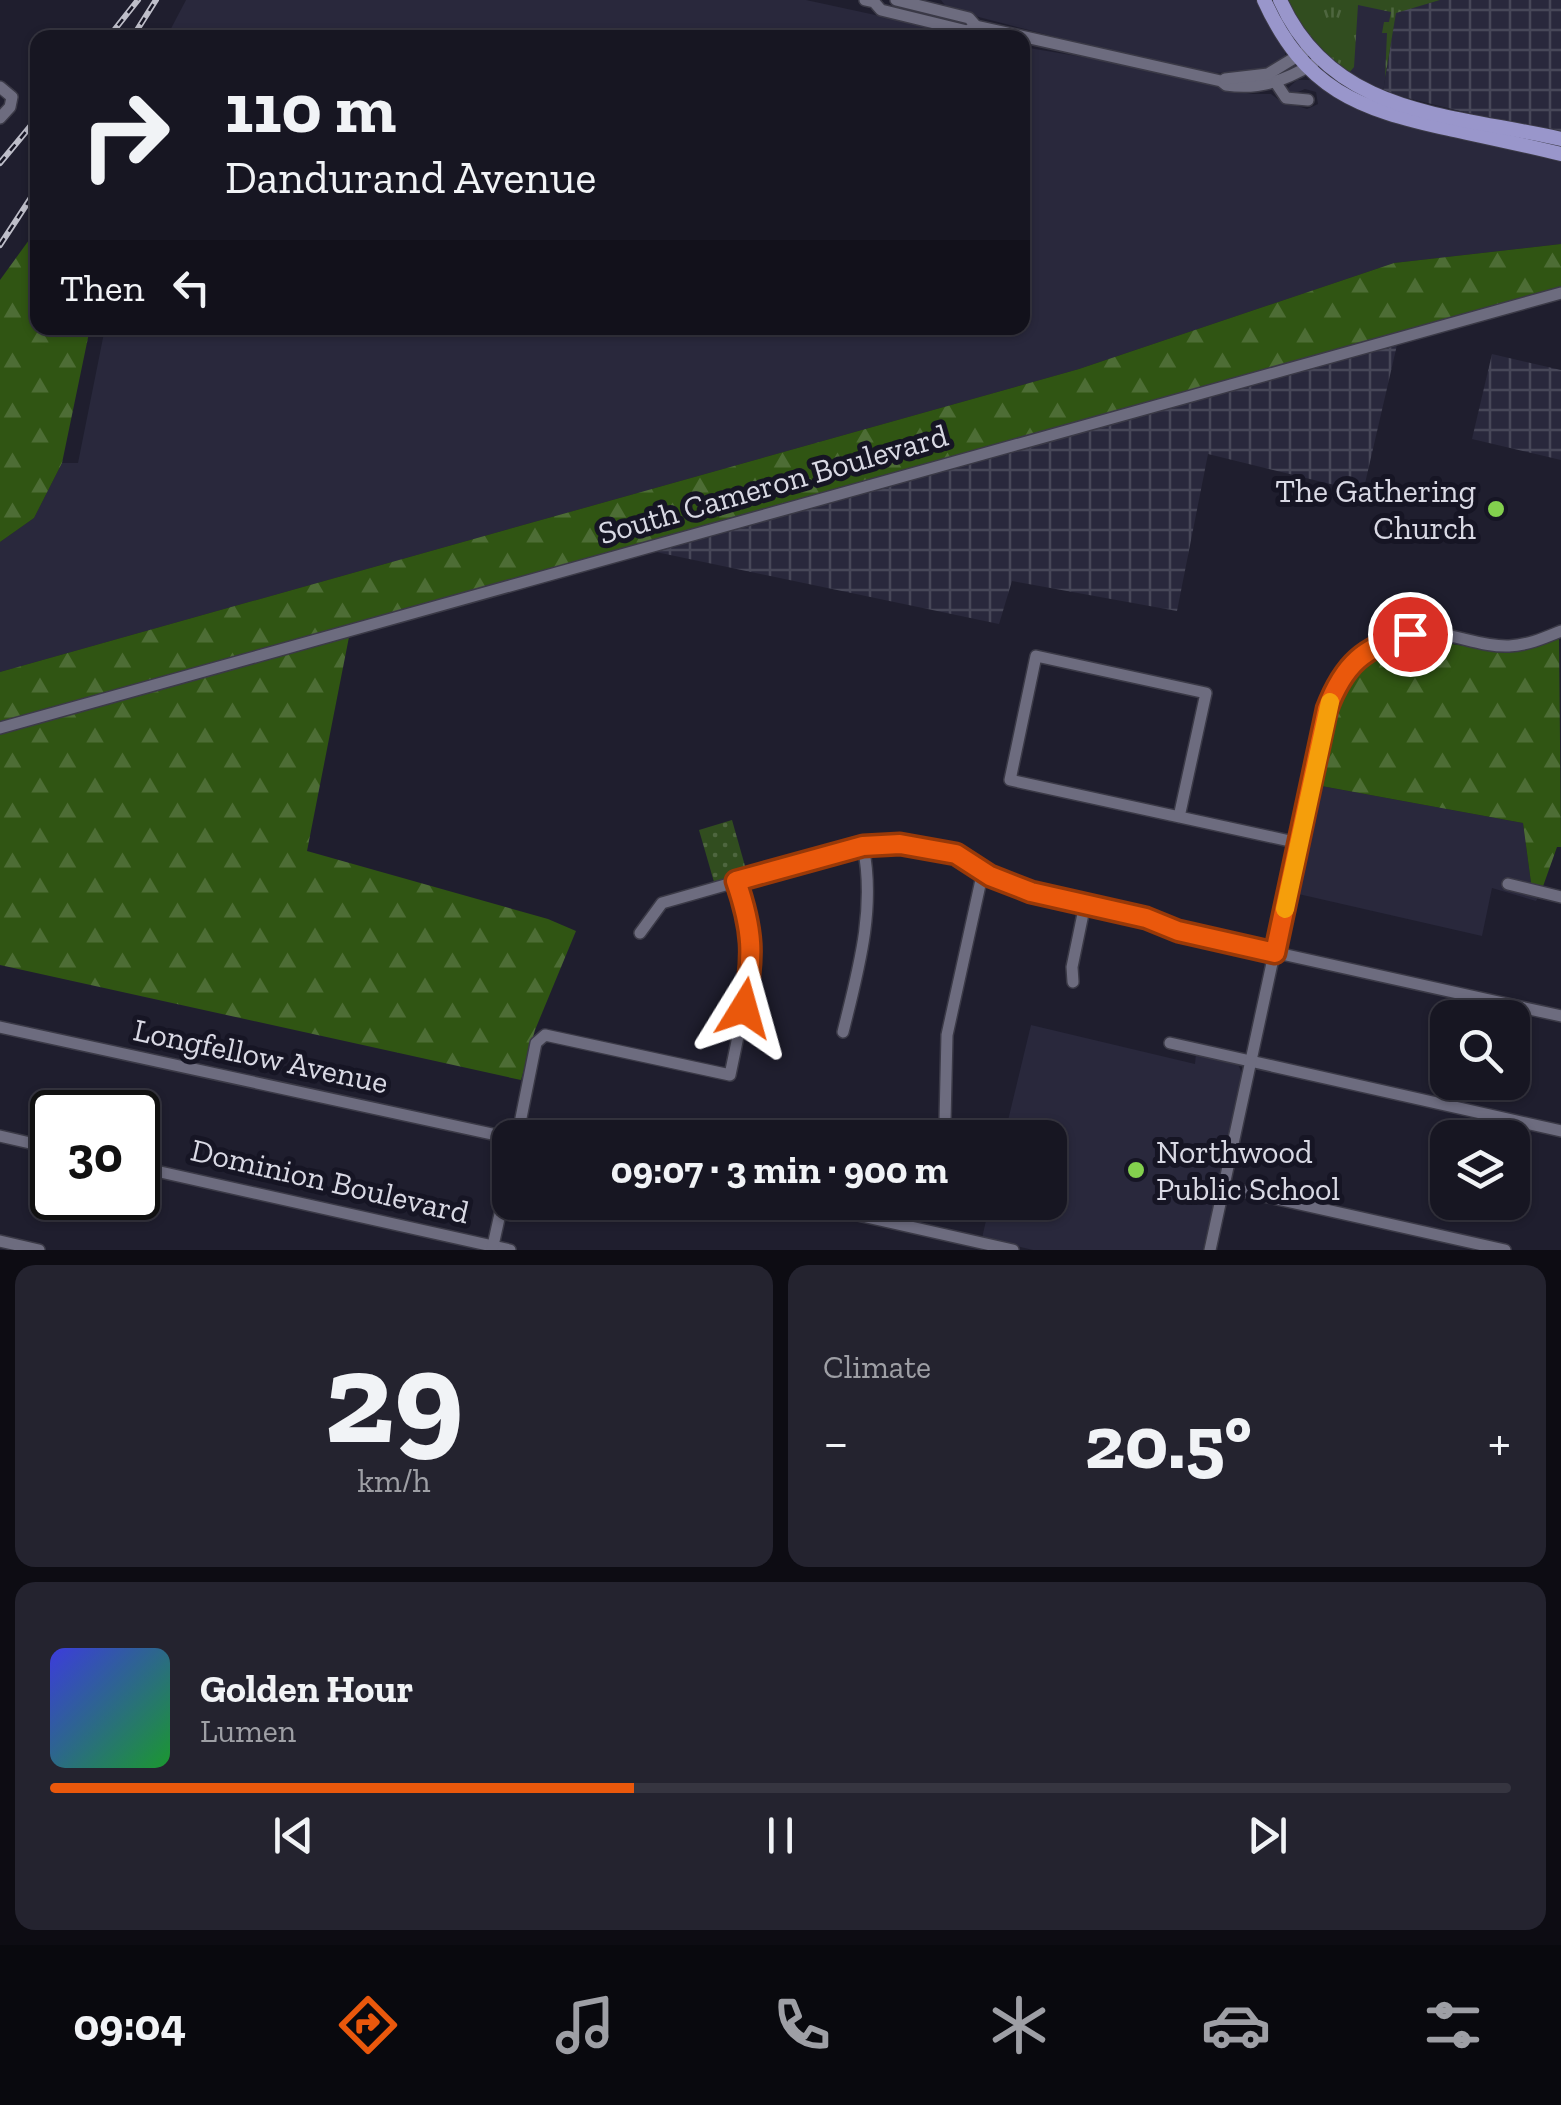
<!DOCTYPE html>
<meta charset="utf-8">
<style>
body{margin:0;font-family:"Zilla Slab",serif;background:#24232f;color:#f1f3f6;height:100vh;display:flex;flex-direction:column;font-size:38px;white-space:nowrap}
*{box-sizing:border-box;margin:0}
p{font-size:32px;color:#9e9fa5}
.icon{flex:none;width:55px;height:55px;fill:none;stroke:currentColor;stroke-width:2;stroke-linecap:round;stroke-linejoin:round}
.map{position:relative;height:1250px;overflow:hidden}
.drawer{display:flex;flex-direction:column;gap:15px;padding:15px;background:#0d0c13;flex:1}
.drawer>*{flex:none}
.top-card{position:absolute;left:30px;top:30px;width:1000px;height:305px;border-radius:20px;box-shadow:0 2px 8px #0004,0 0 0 2px #363540;background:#171622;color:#f1f3f6;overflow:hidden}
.fabs{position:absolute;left:1430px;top:1000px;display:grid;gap:20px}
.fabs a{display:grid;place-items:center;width:100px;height:100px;border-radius:20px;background:#171622;box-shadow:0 2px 8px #0004,0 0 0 2px #363540;font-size:50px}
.speed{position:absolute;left:30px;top:1090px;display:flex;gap:20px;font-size:50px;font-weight:700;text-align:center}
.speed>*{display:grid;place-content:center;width:130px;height:130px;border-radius:50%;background:#171622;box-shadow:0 2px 8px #0004,0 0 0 2px #363540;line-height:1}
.speed .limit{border:5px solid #111;border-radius:15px;background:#fff;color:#111}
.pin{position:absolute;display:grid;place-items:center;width:85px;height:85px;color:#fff;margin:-42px;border:5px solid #fff;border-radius:50%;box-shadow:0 2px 10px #0007}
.me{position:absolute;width:110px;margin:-55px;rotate:8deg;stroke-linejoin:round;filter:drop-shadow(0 0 8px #0008)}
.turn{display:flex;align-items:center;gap:35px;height:210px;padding:0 30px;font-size:45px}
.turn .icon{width:130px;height:130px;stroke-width:2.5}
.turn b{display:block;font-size:70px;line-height:85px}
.then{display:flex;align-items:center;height:95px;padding:0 30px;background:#0003;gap:20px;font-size:38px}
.big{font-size:75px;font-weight:700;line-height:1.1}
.drawer .widget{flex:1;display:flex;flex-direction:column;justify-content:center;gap:15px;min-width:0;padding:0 35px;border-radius:20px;background:#24232f}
.drawer .dial{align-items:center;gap:0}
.dial b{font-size:130px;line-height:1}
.song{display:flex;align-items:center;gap:30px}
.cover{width:120px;height:120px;border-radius:15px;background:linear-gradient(135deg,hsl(240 70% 55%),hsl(130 70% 35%))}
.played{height:10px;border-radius:5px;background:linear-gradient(90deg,#ea580c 40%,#363540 40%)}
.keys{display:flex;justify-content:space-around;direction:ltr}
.heat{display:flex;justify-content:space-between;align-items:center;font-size:55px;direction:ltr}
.drawer .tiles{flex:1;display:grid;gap:15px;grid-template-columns:1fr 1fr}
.widget:last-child{grid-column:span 2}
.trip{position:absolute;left:492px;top:1120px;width:575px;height:100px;border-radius:20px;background:#171622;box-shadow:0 2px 8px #0004,0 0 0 2px #363540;font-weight:700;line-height:100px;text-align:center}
.dock{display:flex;height:160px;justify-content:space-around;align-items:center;background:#09090e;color:#9e9fa5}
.dock .icon{width:70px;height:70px}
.dock .active{color:#ea580c}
.dock b{font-size:45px;color:#f1f3f6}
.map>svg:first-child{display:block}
</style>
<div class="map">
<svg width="1561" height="1250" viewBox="0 0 1561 1250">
<defs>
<pattern id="industrial-grid" width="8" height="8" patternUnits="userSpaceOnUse" patternTransform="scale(2.5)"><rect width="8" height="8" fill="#29283c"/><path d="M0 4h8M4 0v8" fill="none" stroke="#474758"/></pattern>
<pattern id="grass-tufts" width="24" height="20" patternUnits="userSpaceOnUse" patternTransform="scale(2.5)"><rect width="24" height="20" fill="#314d1f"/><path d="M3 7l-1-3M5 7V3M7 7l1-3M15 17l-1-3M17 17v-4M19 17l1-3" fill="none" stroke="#4e663f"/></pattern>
<pattern id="forest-firs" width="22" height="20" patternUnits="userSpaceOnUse" patternTransform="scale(2.5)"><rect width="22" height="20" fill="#305513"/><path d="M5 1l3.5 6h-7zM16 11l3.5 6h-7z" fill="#4d6d35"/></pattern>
<pattern id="park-dots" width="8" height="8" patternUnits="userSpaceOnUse" patternTransform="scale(2.5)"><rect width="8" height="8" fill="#314d1f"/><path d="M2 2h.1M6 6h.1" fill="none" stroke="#4e663f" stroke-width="1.8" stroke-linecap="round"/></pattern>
</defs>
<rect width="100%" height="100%" fill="#1f1e2e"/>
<g fill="#29283c">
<polygon points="186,0 806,0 977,37 166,38"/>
<polygon points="941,0 1258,0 1285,49 1285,56 1273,66 1260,71 1214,73 1079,43 948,9"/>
<polygon points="1440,0 1396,13 1383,92 1356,79 1289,8"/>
<polygon points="1023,47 1095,59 1251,94 1271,94 1279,100 1307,109 1318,104 1316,92 1305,89 1291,95 1286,90 1297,80 1313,80 1348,104 1387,119 1561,158 1561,244 1394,263 1079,369 0,672 0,542 34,518 62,463 78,463 105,328 1022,328"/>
<polygon points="1316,785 1523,823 1532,890 1541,892 1536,901 1492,888 1482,936 1294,893"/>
<polygon points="1031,1025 1195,1064 1196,1053 1238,1064 1243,1076 1203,1250 1033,1250 982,1238 990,1203 1050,1202 1050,1138 1004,1137"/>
</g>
<g fill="url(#industrial-grid)">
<polygon points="1440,0 1561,0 1561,136 1383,92 1396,12"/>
<polygon points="1397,345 1363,492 1208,454 1177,611 1012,581 999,624 656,552"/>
<polygon points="1492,354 1561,370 1561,460 1472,439"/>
</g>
<polygon fill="url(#grass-tufts)" points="1285,0 1440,0 1396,13 1385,78 1387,33 1382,33 1384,22 1389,22 1391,12 1358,5 1354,67 1348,74 1313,44"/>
<g fill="url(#forest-firs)">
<polygon points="37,229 38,328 90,328 62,463 34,518 0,542 0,280"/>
<polygon points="1561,244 1561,287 0,722 0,672 1079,369 1394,263"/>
<polygon points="349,637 307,851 548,919 576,931 535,1030 521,1080 0,965 0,734"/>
<path d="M1413,638L1497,651H1521L1559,638L1561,847H1557L1541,892L1532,890L1523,823L1316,785C1330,715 1334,659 1413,638Z"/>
</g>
<polygon fill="url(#park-dots)" points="732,820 747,873 714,882 699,830"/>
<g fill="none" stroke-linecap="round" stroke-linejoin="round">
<defs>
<g id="minor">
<polyline points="865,0 874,2 881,10 967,31 976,26"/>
<path d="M896,0L969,18L976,26L1221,81L1226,85C1259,90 1284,81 1313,64"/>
<polyline points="1225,79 1268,74 1309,49"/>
<polyline points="1276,83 1286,98 1308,100"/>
<polyline points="0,87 12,97 10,107 0,118"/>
<polyline points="0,728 1561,293"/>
<polyline points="1179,817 1206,693 1036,656 1010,780 1299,843"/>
<polyline points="1508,884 1561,897"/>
<polyline points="640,933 662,903 863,846 900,844 955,854 990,876 1031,892 1146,918 1178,931 1561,1016"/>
<polyline points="1073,982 1072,967 1085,904"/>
<polyline points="0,1027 510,1138"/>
<path d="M843,1032C858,971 876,909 863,846"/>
<polyline points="1170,1043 1561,1131"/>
<polyline points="945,1121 947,1035 983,871"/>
<polyline points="0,1136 52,1148"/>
<polyline points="517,1138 536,1043 545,1035 730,1075 751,974 751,929 736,881"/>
<polyline points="138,1167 510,1250"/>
<polyline points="1224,1187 1505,1250"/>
<polyline points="800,1202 1013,1250"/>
<polyline points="0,1241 39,1250"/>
<polyline points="492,1250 510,1169"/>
<path d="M1210,1250L1327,709C1344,663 1379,630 1432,633C1458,635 1482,647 1509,646C1528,645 1544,638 1561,631"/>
</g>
<g id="major">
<path d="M1264,0C1305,90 1358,109 1449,129C1486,137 1524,145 1561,154"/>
<path d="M1280,0C1332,117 1453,114 1561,139"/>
</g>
</defs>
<use href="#minor" stroke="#3b3a47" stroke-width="14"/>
<use href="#major" stroke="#3b3a47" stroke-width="16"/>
<use href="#minor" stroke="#6d6c7f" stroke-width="11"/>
<use href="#major" stroke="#9996cb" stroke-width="14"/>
<defs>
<g id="rail">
<polyline points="108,38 138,0"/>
<polyline points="132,38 156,0"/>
<polyline points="0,163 38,117"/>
<polyline points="0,245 38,187"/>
</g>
</defs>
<use href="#rail" stroke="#bebec9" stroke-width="6"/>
<use href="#rail" stroke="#161524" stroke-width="2.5" stroke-dasharray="8" stroke-linecap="butt"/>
</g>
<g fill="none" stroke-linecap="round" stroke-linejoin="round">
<defs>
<path id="route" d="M744,1008C754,956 753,930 736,881L863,846L900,844L956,854L990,876L1031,892L1146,918L1178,931L1275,953L1327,709C1344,664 1364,647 1410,634"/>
</defs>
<use href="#route" stroke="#983908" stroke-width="25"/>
<use href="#route" stroke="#ea580c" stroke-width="18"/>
<polyline stroke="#f59e0b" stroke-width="18" points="1285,909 1330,702"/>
</g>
<g fill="#83d04e" stroke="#161524" stroke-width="4">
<circle cx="1496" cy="509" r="10"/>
<circle cx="1136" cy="1170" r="10"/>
</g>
<g text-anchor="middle" stroke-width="10" stroke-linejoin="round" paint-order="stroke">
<g font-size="32" fill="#d9d9e4" stroke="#161524">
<text transform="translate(773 484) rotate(-16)" y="11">South Cameron Boulevard</text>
<text transform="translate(261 1056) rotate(12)" y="11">Longfellow Avenue</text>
<text transform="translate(330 1181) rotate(13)" y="11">Dominion Boulevard</text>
</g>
<g font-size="32" fill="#d9d9e4" stroke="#161524" text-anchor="end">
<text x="1476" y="502">The Gathering<tspan x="1476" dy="37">Church</tspan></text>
<text x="1156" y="1163" text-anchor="start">Northwood<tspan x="1156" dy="37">Public School</tspan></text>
</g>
</g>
</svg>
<div class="fabs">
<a><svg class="icon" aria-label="search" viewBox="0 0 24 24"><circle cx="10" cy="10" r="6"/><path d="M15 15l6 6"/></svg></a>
<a><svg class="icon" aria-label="layers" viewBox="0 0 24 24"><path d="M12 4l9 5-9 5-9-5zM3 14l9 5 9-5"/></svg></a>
</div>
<div class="speed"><div class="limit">30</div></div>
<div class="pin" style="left:1410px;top:634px;background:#d93025"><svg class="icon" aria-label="arrive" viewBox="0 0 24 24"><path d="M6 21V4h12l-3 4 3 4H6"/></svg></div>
<svg class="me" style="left:744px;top:1008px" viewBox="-20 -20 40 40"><path d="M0-17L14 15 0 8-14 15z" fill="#ea580c" stroke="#fff" stroke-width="4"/></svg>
<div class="trip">09:07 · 3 min · 900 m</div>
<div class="top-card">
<div class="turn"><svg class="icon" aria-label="right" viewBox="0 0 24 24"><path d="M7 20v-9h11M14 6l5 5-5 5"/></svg><div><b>110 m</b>Dandurand Avenue</div></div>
<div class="then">Then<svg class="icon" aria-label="left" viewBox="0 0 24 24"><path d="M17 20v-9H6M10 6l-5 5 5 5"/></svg></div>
</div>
</div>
<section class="drawer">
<div class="tiles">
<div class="widget dial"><b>29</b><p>km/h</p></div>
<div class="widget"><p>Climate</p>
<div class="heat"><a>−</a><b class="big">20.5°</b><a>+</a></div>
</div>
<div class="widget">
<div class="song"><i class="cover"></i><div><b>Golden Hour</b><p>Lumen</p></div></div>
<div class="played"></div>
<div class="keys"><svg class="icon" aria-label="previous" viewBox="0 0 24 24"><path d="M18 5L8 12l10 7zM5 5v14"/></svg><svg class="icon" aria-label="pause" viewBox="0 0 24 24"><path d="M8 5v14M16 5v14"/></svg><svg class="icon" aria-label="next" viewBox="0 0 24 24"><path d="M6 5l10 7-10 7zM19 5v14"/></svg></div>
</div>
</div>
</section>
<nav class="dock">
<b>09:04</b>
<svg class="icon active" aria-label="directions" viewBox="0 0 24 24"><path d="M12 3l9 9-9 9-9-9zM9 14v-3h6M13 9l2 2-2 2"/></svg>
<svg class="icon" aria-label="music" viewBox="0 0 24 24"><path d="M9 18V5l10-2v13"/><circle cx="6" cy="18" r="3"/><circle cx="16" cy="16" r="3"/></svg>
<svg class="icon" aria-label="phone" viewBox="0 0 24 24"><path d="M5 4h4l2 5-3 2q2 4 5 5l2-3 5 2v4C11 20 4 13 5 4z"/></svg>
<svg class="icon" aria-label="climate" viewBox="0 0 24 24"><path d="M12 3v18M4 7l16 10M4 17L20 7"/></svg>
<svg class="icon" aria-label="car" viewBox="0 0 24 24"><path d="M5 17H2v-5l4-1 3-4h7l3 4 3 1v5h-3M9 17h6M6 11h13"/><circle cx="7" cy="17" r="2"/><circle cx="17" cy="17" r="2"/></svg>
<svg class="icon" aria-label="filters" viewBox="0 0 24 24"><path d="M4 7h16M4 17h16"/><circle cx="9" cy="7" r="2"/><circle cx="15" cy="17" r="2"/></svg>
</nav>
